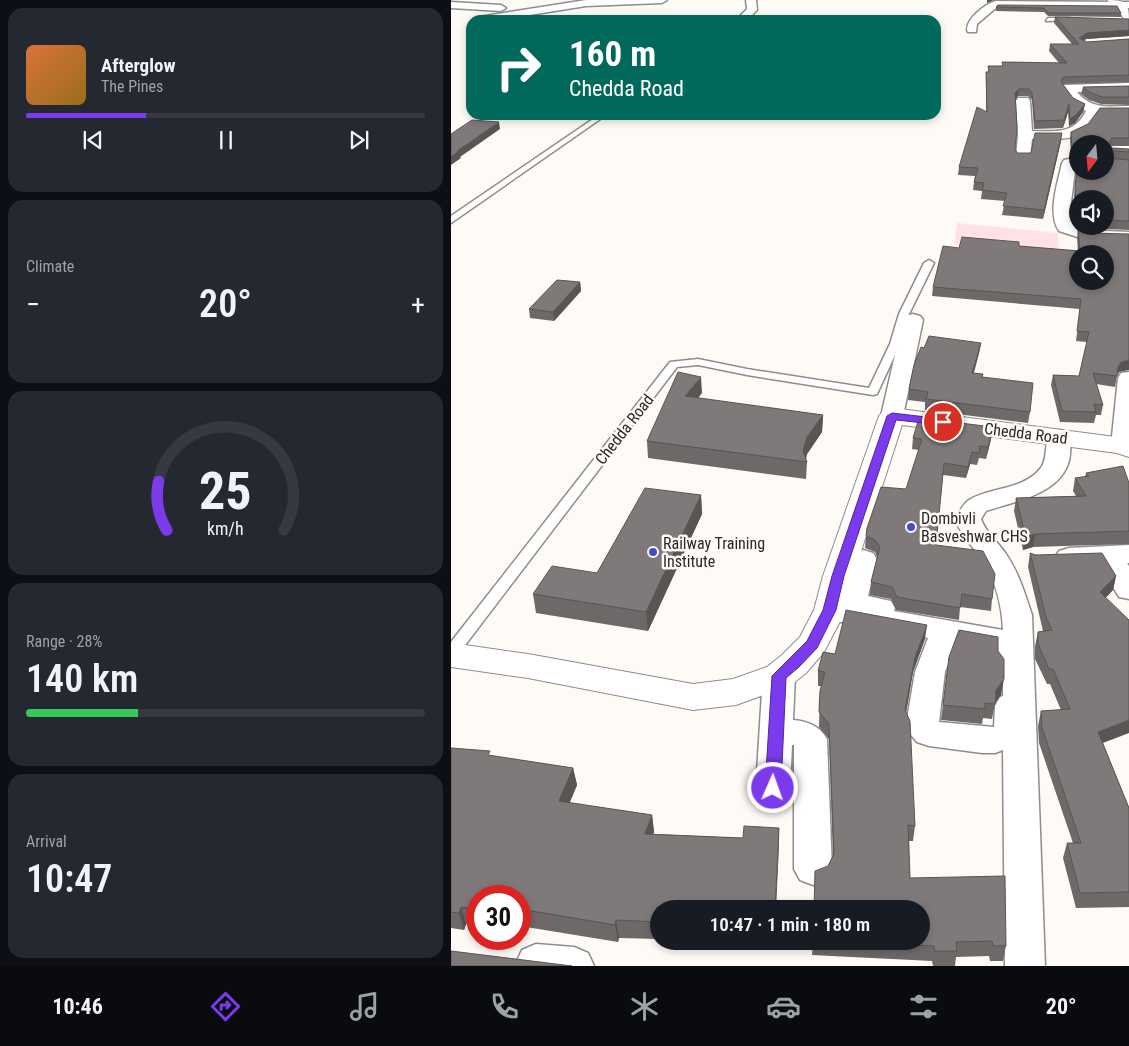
<!DOCTYPE html>
<meta charset="utf-8">
<style>
body{margin:0;font-family:"Roboto Condensed",sans-serif;background:#242831;color:#f1f3f6;height:100vh;display:flex;flex-direction:column;font-size:19px;white-space:nowrap}
*{box-sizing:border-box;margin:0}
p{font-size:16px;color:#9ea1a6}
.icon{flex:none;width:28px;height:28px;fill:none;stroke:currentColor;stroke-width:2;stroke-linecap:round;stroke-linejoin:round}
.map{position:relative;flex:1;overflow:hidden}
.side{display:flex;flex-direction:column;gap:8px;padding:8px;background:#0d0f14;width:451px}
.side>*{flex:none}
.guide{position:absolute;left:15px;top:15px;width:475px;height:105px;border-radius:15px;box-shadow:0 2px 8px #0003;background:#00695c;color:#fff;overflow:hidden}
.needle{width:32px;rotate:196deg}
.fabs{position:absolute;left:618px;top:135px;display:grid;gap:10px}
.fabs a{display:grid;place-items:center;width:45px;height:45px;border-radius:50%;background:#171b24;box-shadow:0 2px 8px #0003;font-size:25px}
.speed{position:absolute;left:15px;top:885px;display:flex;gap:10px;font-size:25px;font-weight:700;text-align:center}
.speed>*{display:grid;place-content:center;width:65px;height:65px;border-radius:50%;background:#171b24;box-shadow:0 2px 8px #0003;line-height:1}
.speed .limit{border:8px solid #d22;background:#fff;color:#111}
.pin{position:absolute;display:grid;place-items:center;width:42px;height:42px;color:#fff;margin:-21px;border:2px solid #fff;border-radius:50%;box-shadow:0 1px 5px #0007}
.me{position:absolute;width:55px;margin:-28px;rotate:2deg;stroke-linejoin:round;filter:drop-shadow(0 0 4px #0008)}
.turn{display:flex;align-items:center;gap:18px;height:105px;padding:0 20px;font-size:22px}
.turn .icon{width:65px;height:65px;stroke-width:2.5}
.turn b{display:block;font-size:35px;line-height:42px}
.big{font-size:38px;font-weight:600;line-height:1.1}
.side .widget{flex:1;display:flex;flex-direction:column;justify-content:center;gap:8px;min-width:0;padding:0 18px;border-radius:15px;background:#242831}
.side .dial{align-items:center;gap:0}
.dial svg{height:130px;overflow:visible;fill:none;stroke:#363941;stroke-width:7;stroke-linecap:round;text-anchor:middle}
.dial text{fill:#f1f3f6;stroke:none}
.song{display:flex;align-items:center;gap:15px}
.cover{width:60px;height:60px;border-radius:8px;background:linear-gradient(135deg,hsl(20 70% 55%),hsl(40 70% 35%))}
.played{height:5px;border-radius:2px;background:linear-gradient(90deg,#7c3aed 30%,#363941 30%)}
.keys{display:flex;justify-content:space-around;direction:ltr}
.heat{display:flex;justify-content:space-between;align-items:center;font-size:28px;direction:ltr}
.charge{height:8px;border-radius:4px;background:linear-gradient(90deg,#34c759 28%,#363941 0)}
.trip{position:absolute;left:199px;top:900px;width:280px;height:50px;border-radius:25px;background:#171b24;box-shadow:0 2px 8px #0003;font-weight:600;line-height:50px;text-align:center}
.tabs{display:flex;height:80px;justify-content:space-around;align-items:center;background:#090b0e;color:#9ea1a6}
.tabs .icon{width:35px;height:35px}
.tabs .current{color:#7c3aed}
.tabs b{font-size:22px;color:#f1f3f6}
main{display:flex;flex:1;min-height:0}
.map>svg:first-child{display:block}
</style>
<main>
<section class="side">
<div class="widget">
<div class="song"><i class="cover"></i><div><b>Afterglow</b><p>The Pines</p></div></div>
<div class="played"></div>
<div class="keys"><svg class="icon" aria-label="previous" viewBox="0 0 24 24"><path d="M18 5L8 12l10 7zM5 5v14"/></svg><svg class="icon" aria-label="pause" viewBox="0 0 24 24"><path d="M8 5v14M16 5v14"/></svg><svg class="icon" aria-label="next" viewBox="0 0 24 24"><path d="M6 5l10 7-10 7zM19 5v14"/></svg></div>
</div>
<div class="widget"><p>Climate</p>
<div class="heat"><a>−</a><b class="big">20°</b><a>+</a></div>
</div>
<div class="widget dial"><svg viewBox="0 0 100 80">
<path d="M14 69A42 42 0 1 1 86 69"/>
<path d="M14 69A42 42 0 0 1 9 39" stroke="#7c3aed"/>
<text x="50" y="56" font-size="32" font-weight="700">25</text>
<text x="50" y="72" font-size="11">km/h</text>
</svg></div>
<div class="widget"><p>Range · 28%</p><b class="big">140 km</b><div class="charge"></div></div>
<div class="widget"><p>Arrival</p><b class="big">10:47</b></div>
</section>
<div class="map">
<svg width="678" height="966" viewBox="0 0 678 966">
<rect width="100%" height="100%" fill="#fefaf6"/>
<polygon fill="#ffe1e6" points="506,223 607,233 608,254 503,244"/>
<g fill="none" stroke-linecap="round" stroke-linejoin="round">
<defs>
<g id="service">
<polygon points="597,18 619,18 622,20 595,21"/>
<polygon points="148,115 155,115 0,223 0,216"/>
<polygon points="478,260 483,263 458,314 449,344 426,394 422,395 296,375 247,365 226,367 5,657 0,658 0,642 219,362 247,359 296,369 418,388 439,344 448,314 473,263"/>
</g>
<g id="minor">
<polygon points="135,0 216,0 211,3 135,6 47,20 22,20 27,17"/>
<polygon points="295,0 305,0 306,10 296,20 285,20 296,9"/>
<path d="M545,1L678,2V8L546,7L526,24L525,32H517L516,30C516,18 534,4 545,1Z"/>
<polygon points="0,2 50,5 55,8 50,11 0,8"/>
<path d="M678,83V91L626,92C641,110 657,106 678,106V114H647C633,143 609,139 581,139L579,157L577,160H567L565,157L567,135L565,101L567,98H577L579,101L581,131C604,131 623,135 635,111L622,104L611,88L613,85Z"/>
<path d="M618,159L623,160L625,163L619,210L622,224L636,230L678,232V242L636,240L608,231C596,213 607,182 611,163L613,160Z"/>
<polygon points="462,314 469,316 472,320 452,416 449,421 441,423 433,421 430,416 452,320 455,316"/>
<polygon points="678,372 678,452 672,453 664,451 660,446 667,378 670,373"/>
<path d="M608,430L616,432L620,437C619,445 620,457 617,464C606,495 562,502 535,511L530,519C535,533 547,542 555,554C568,573 574,594 581,615L594,966H554L552,750L544,753H531L478,746L466,742L459,734L455,725L464,672L477,638L379,620L369,617L365,610L369,603L379,600L389,602L398,559L402,553L412,550L422,553L426,559L417,596L440,601L444,608L443,611L552,630C551,607 545,581 532,562C523,547 510,536 504,519C508,513 512,504 518,500C539,487 572,490 589,469C598,459 592,443 600,432ZM505,643L547,651V666L552,674V696L549,697L544,706L543,727L488,722L494,672Z"/>
<polygon points="678,545 678,563 676,563 678,566 678,599 668,597 649,565 618,566 608,563 604,557 608,551 618,548"/>
<path d="M328,665L339,668L344,676L342,720C356,721 369,726 376,739L381,869L375,880L362,885L349,880L343,869V745H341L339,788L334,798L322,802L310,798L305,788L312,676L317,668Z"/>
<polygon points="85,944 123,947 137,953 143,966 66,966 65,963 71,950"/>
</g>
<g id="tertiary">
<path d="M656,0C676,0 678,3 678,22L674,21L667,9Z"/>
<polygon points="441,408 672,438 678,440 678,457 666,453 451,425 402,576 395,610 373,652 355,673 340,685 285,705 242,710 77,678 0,667 0,643 77,654 242,684 282,679 316,667 331,655 349,637 363,610 372,576 428,416 432,411"/>
</g>
</defs>
<use href="#service" stroke="#908c89" stroke-width="3"/>
<use href="#minor" stroke="#908c89" stroke-width="3"/>
<use href="#tertiary" stroke="#908c89" stroke-width="2"/>
<use href="#service" fill="#fff" fill-rule="evenodd"/>
<use href="#minor" fill="#fff" fill-rule="evenodd"/>
<use href="#tertiary" fill="#fff" fill-rule="evenodd"/>
</g>
<g fill="#6d6968">
<polygon points="547,5 670,13 670,17 597,16 593,12 545,11 545,7"/>
<polygon points="604,17 678,19 678,36 635,39 633,41 636,42 678,39 678,82 612,84 622,98 634,104 632,112 624,123 618,126 617,112 612,128 583,129 581,100 577,96 567,96 565,99 564,149 566,153 580,153 610,141 592,219 551,215 554,201 530,199 531,191 522,190 523,182 524,176 507,175 508,167 535,112 535,72 537,72 537,66 551,66 551,62 608,63 598,51 599,44 621,44 603,23"/>
<polygon points="678,86 678,105 650,104 638,100 630,94 632,87"/>
<polygon points="678,108 678,146 660,146 661,148 678,149 678,230 636,228 632,226 654,226 654,199 626,199 626,224 625,223 623,196 626,168 654,171 626,144 626,162 625,159 620,157 619,139 620,132"/>
<polygon points="419,115 453,115 425,119"/>
<polygon points="627,230 637,233 668,372 666,376 664,387 645,384 652,405 650,415 645,415 643,423 609,422 600,385 602,375 628,376 636,342 625,341 629,309 481,296 482,287 508,248 568,246 627,251 626,239"/>
<polygon points="129,282 130,291 103,321 79,318 78,309"/>
<polygon points="530,343 528,353 523,373 532,377 579,412 577,423 474,410 474,402 457,400 458,389 473,348"/>
<polygon points="251,393 247,398 372,415 371,432 356,454 355,459 356,462 355,479 197,458 196,441"/>
<polygon points="462,438 540,439 535,459 528,458 526,465 519,464 515,478 492,475 485,545 541,599 540,611 509,607 508,620 445,610 440,599 419,595 420,582 426,557 424,552 414,548 415,536 455,489 468,450 461,449"/>
<polygon points="635,473 678,483 678,544 582,547 572,550 563,511 565,498 625,496 622,491 624,478 634,477"/>
<polygon points="250,495 251,514 197,631 85,613 82,594 146,573"/>
<polygon points="579,553 665,576 662,590 655,597 652,743 678,808 678,907 625,908 612,858 616,843 622,843 588,743 587,726 590,711 610,710 599,684 596,684 584,659 584,646 587,632 592,631 577,567"/>
<polygon points="474,639 462,672 455,712 464,826 462,841 458,841 459,878 555,946 552,961 539,961 538,956 505,957 504,966 482,966 481,961 361,955 362,941 470,941 377,866 382,856 378,739 368,727 369,691 370,686 367,686 367,671 384,654"/>
<polygon points="547,651 550,695 544,703 541,719 532,718 531,724 490,720 498,657"/>
<polygon points="0,748 40,756 122,768 126,785 118,803 201,815 203,832 202,834 292,838 328,828 328,845 208,909 208,939 168,938 167,942 69,926 69,896 26,896 26,926 15,924 13,930 0,928"/>
<polygon points="264,941 324,941 324,943"/>
</g>
<g fill="#595555">
<polygon points="536,0 543,0 536,3"/>
<polygon points="678,30 678,36 635,39 628,44 628,38 636,33"/>
<polygon points="568,89 567,96 563,100 564,93"/>
<polygon points="618,104 617,112 612,128 613,120"/>
<polygon points="634,104 632,112 624,123 618,126 619,119"/>
<polygon points="425,115 453,115 425,119"/>
<polygon points="48,122 49,129 9,157 10,158 0,165 0,157 6,151"/>
<polygon points="611,133 610,141 592,219 593,210"/>
<polygon points="129,282 130,291 103,321 102,312"/>
<polygon points="530,343 528,353 519,384 521,373"/>
<polygon points="678,360 678,370 668,372 666,376 667,367 670,362"/>
<polygon points="250,377 251,393 235,412 234,396"/>
<polygon points="372,415 371,432 356,454 354,461 352,451 356,437"/>
<polygon points="542,427 540,439 535,459 537,447"/>
<polygon points="521,452 519,464 515,478 517,467"/>
<polygon points="250,495 251,514 197,631 195,612"/>
<polygon points="584,534 582,547 572,550 575,537"/>
<polygon points="665,576 662,590 646,607 649,592"/>
<polygon points="476,625 474,639 462,672 453,725 454,710 464,657"/>
<polygon points="553,679 550,695 543,704 545,690"/>
<polygon points="678,720 678,733 644,746 647,732"/>
<polygon points="122,768 126,785 112,819 108,801"/>
<polygon points="201,815 203,832 196,851 194,834"/>
<polygon points="328,828 328,845 325,909 324,909"/>
<polygon points="10,907 15,924 13,930 8,913"/>
<polygon points="165,920 168,938 167,942 164,925"/>
</g>
<g fill="#7f7a79" stroke="#595555" fill-rule="evenodd">
<polygon points="547,5 666,6 670,13 597,13 593,8 545,7"/>
<polygon points="604,17 678,19 678,30 636,33 628,38 636,42 678,39 678,75 612,77 610,82 622,98 634,104 625,115 619,119 618,104 613,120 584,121 581,93 578,89 568,89 564,93 566,127 564,149 566,153 580,153 584,133 611,133 593,210 552,206 556,193 531,190 533,183 523,182 527,168 508,167 526,107 536,112 535,72 538,72 537,66 552,66 551,62 616,63 599,44 628,44"/>
<polygon points="678,86 678,97 651,97 640,93 632,87"/>
<polygon points="649,108 678,108 678,138 661,138 658,144 661,148 678,149 678,152 656,150 654,152 654,144 626,144 626,152 621,149 620,132 637,124"/>
<polygon points="21,120 48,122 6,151 8,151 0,157 0,134"/>
<polygon points="654,153 655,158 678,160 678,221 654,220 654,199 626,199 626,214 624,188 626,170 626,171 654,171"/>
<path d="M627,230L637,233L678,234V360L670,362L667,367L666,376L642,373L652,405L643,404L645,412L611,411L602,375L628,376L638,332L626,331L630,299L482,287L492,246L508,248L511,237L568,242V246L629,251ZM626,254H654V281H626Z"/>
<polygon points="106,280 129,282 102,312 78,309"/>
<polygon points="478,336 530,343 521,373 532,374 531,377 582,383 579,412 475,399 477,392 458,389 463,365 470,347 473,348"/>
<polygon points="227,372 250,377 234,396 372,415 356,437 352,451 356,462 196,441"/>
<polygon points="468,418 542,427 537,447 529,446 528,453 521,452 517,467 493,463 485,545 532,551 544,574 541,599 511,594 509,608 446,597 441,587 420,582 429,547 424,540 415,536 416,528 430,487 455,489 471,439 462,438"/>
<polygon points="672,466 678,483 678,531 584,534 575,537 565,498 635,496 624,478 638,476 635,473"/>
<polygon points="194,488 250,495 195,612 82,594 101,566 146,573"/>
<polygon points="579,553 584,555 651,553 665,576 649,592 678,620 678,720 647,732 678,808 678,892 629,893 616,843 630,843 591,728 590,711 619,709 602,669 598,669 587,644 587,632 601,630 595,617"/>
<polygon points="395,610 476,625 464,657 454,710 459,721 464,826 457,825 459,878 554,876 555,946 542,946 541,941 505,942 506,951 484,951 483,946 383,941 470,941 470,909 363,909 364,871 377,866 383,854 378,724 368,712 369,691 374,672 367,671 372,652 384,654"/>
<polygon points="508,630 547,637 547,651 553,659 553,679 545,690 544,704 534,703 534,709 492,705 498,657"/>
<polygon points="0,748 39,751 37,755 122,768 108,801 201,815 194,834 292,838 293,826 328,828 324,909 208,909 208,922 165,920 164,925 69,909 69,896 26,896 26,909 10,907 8,913 0,912"/>
<polygon points="0,951 121,966 0,966"/>
</g>
<polygon fill="#7c3aed" stroke="#51269a" points="441,413 492,419 497,422 492,425 445,420 393,576 385,610 366,648 348,667 335,678 330,788 327,793 322,795 316,793 314,788 321,676 356,641 372,610 381,576 436,416"/>
<g fill="#414fc3" stroke="#fefaf6" stroke-width="2">
<circle cx="460" cy="527" r="5"/>
<circle cx="202" cy="552" r="5"/>
</g>
<g text-anchor="middle" stroke-width="5" stroke-linejoin="round" paint-order="stroke">
<g font-size="16" fill="#292827" stroke="#fefaf6">
<text transform="translate(173 429) rotate(-52)" y="6">Chedda Road</text>
<text transform="translate(575 433) rotate(7)" y="6">Chedda Road</text>
</g>
<g font-size="16" fill="#292827" stroke="#fefaf6" text-anchor="start">
<text x="470" y="524">Dombivli<tspan x="470" dy="18">Basveshwar CHS</tspan></text>
<text x="212" y="549">Railway Training<tspan x="212" dy="18">Institute</tspan></text>
</g>
</g>
</svg>
<div class="fabs">
<a><svg class="needle" viewBox="-14 -14 28 28"><path d="M0-13l5 13h-10z" fill="#e53935"/><path d="M0 13l5-13h-10z" fill="#9ea1a6"/></svg></a>
<a><svg class="icon" aria-label="sound" viewBox="0 0 24 24"><path d="M4 9h4l5-4v14l-5-4H4zM17 9q2 3 0 6"/></svg></a>
<a><svg class="icon" aria-label="search" viewBox="0 0 24 24"><circle cx="10" cy="10" r="6"/><path d="M15 15l6 6"/></svg></a>
</div>
<div class="speed"><div class="limit">30</div></div>
<div class="pin" style="left:492px;top:422px;background:#d93025"><svg class="icon" aria-label="arrive" viewBox="0 0 24 24"><path d="M6 21V4h12l-3 4 3 4H6"/></svg></div>
<svg class="me" style="left:322px;top:788px" viewBox="-20 -20 40 40"><circle r="17" fill="#7c3aed" stroke="#fff" stroke-width="3"/><path d="M0-11L8 9 0 5-8 9z" fill="#fff"/></svg>
<div class="trip">10:47 · 1 min · 180 m</div>
<div class="guide">
<div class="turn"><svg class="icon" aria-label="right" viewBox="0 0 24 24"><path d="M7 20v-9h11M14 6l5 5-5 5"/></svg><div><b>160 m</b>Chedda Road</div></div>
</div>
</div>
</main>
<nav class="tabs">
<b>10:46</b>
<svg class="icon current" aria-label="directions" viewBox="0 0 24 24"><path d="M12 3l9 9-9 9-9-9zM9 14v-3h6M13 9l2 2-2 2"/></svg>
<svg class="icon" aria-label="music" viewBox="0 0 24 24"><path d="M9 18V5l10-2v13"/><circle cx="6" cy="18" r="3"/><circle cx="16" cy="16" r="3"/></svg>
<svg class="icon" aria-label="phone" viewBox="0 0 24 24"><path d="M5 4h4l2 5-3 2q2 4 5 5l2-3 5 2v4C11 20 4 13 5 4z"/></svg>
<svg class="icon" aria-label="climate" viewBox="0 0 24 24"><path d="M12 3v18M4 7l16 10M4 17L20 7"/></svg>
<svg class="icon" aria-label="car" viewBox="0 0 24 24"><path d="M5 17H2v-5l4-1 3-4h7l3 4 3 1v5h-3M9 17h6M6 11h13"/><circle cx="7" cy="17" r="2"/><circle cx="17" cy="17" r="2"/></svg>
<svg class="icon" aria-label="filters" viewBox="0 0 24 24"><path d="M4 7h16M4 17h16"/><circle cx="9" cy="7" r="2"/><circle cx="15" cy="17" r="2"/></svg>
<b>20°</b>
</nav>
